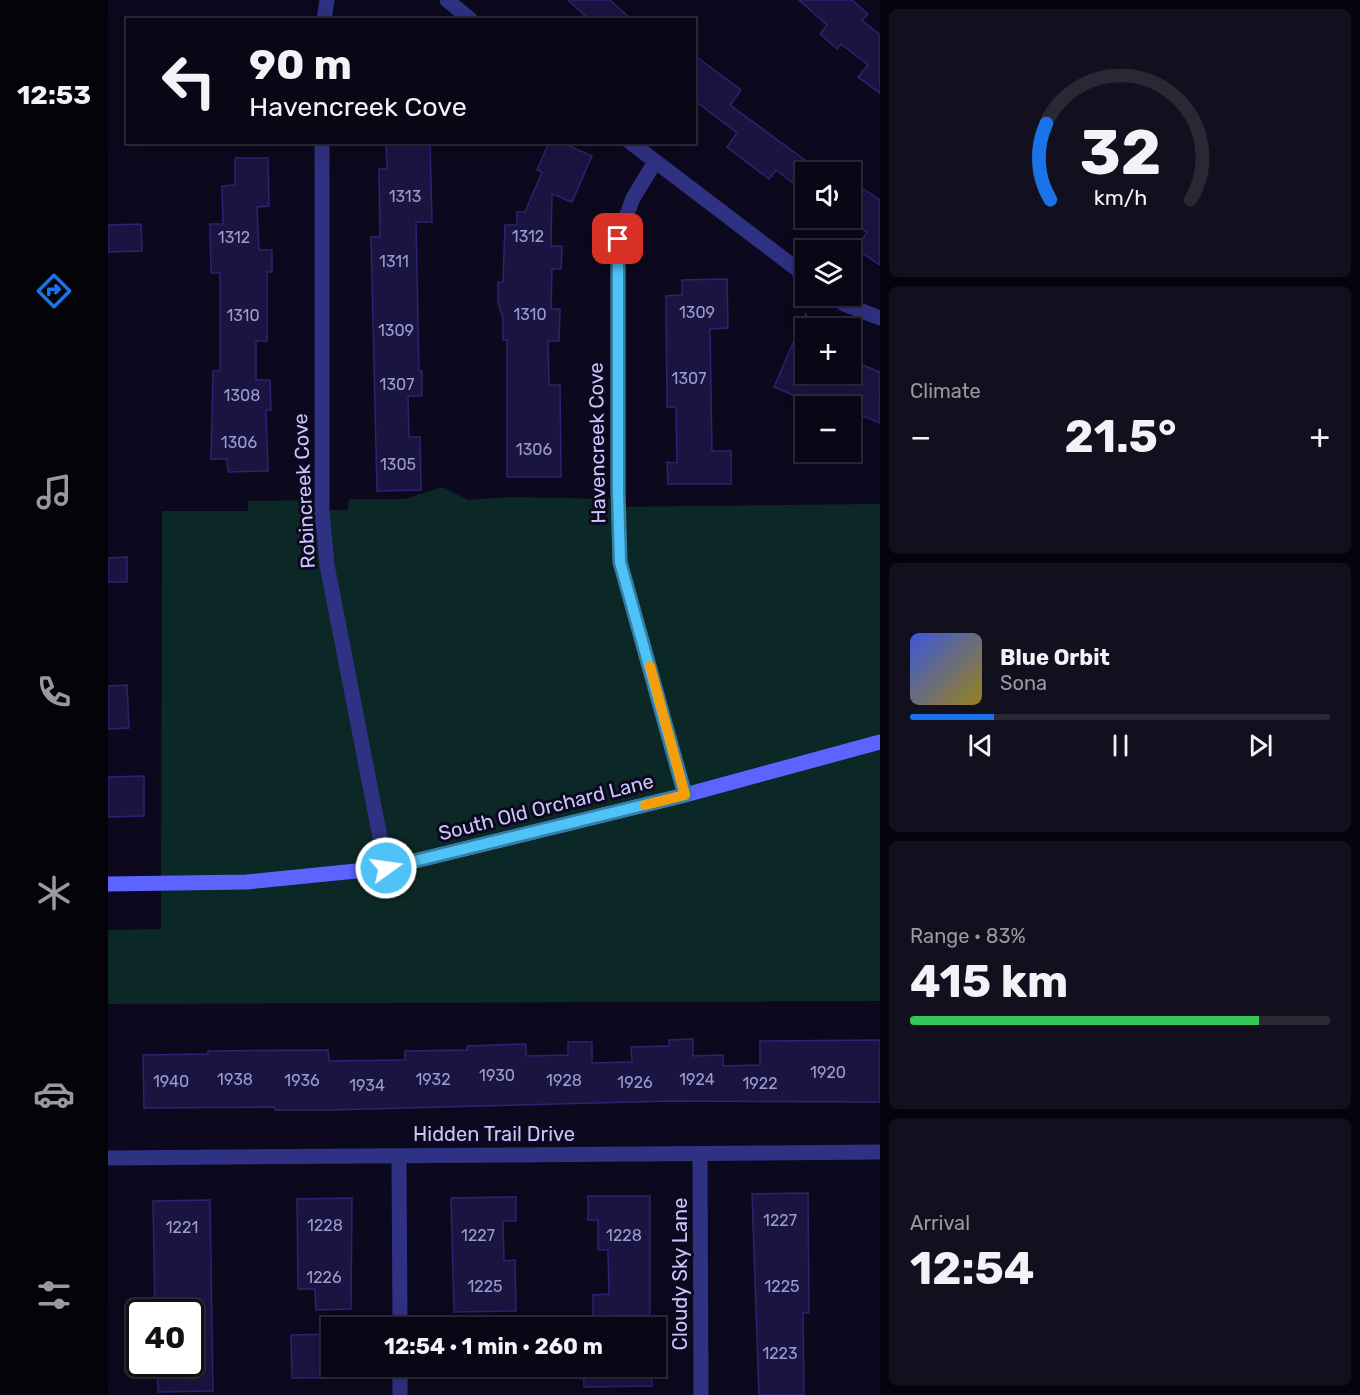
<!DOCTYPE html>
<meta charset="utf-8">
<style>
body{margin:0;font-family:Rubik,sans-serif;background:#12101f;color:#f1f3f6;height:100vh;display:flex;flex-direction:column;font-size:22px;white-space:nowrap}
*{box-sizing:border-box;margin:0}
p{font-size:20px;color:#9999a1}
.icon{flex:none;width:33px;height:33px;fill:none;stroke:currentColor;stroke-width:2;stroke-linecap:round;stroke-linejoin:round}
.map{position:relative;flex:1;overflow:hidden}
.sheet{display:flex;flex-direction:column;gap:9px;padding:9px;background:#05040c;width:480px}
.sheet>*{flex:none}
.guide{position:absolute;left:18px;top:18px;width:570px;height:126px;border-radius:0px;box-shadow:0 6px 24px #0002,0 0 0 2px #292835;background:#090716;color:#f1f3f6;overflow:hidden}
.tools{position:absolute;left:687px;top:162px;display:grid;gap:12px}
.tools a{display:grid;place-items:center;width:66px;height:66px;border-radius:0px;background:#090716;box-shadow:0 6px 24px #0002,0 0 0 2px #292835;font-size:30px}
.speed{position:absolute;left:18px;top:1299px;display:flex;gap:12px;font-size:30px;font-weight:700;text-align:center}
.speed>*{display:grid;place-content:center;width:78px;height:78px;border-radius:50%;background:#090716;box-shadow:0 6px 24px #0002,0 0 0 2px #292835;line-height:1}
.speed .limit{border:3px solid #111;border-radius:9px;background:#fff;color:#111}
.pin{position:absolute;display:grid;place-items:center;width:51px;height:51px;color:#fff;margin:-26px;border-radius:12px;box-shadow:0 3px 9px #0006}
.me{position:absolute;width:66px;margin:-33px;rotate:76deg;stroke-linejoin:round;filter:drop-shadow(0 0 4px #0008)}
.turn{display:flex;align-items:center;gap:21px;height:126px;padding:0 24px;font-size:27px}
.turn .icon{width:78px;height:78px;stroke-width:2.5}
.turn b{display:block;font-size:42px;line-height:51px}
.big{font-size:45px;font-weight:700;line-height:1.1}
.sheet .widget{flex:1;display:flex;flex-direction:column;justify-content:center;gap:9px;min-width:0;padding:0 21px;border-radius:9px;background:#12101f}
.sheet .dial{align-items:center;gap:0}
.dial svg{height:156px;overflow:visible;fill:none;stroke:#292835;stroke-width:7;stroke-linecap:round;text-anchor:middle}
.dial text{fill:#f1f3f6;stroke:none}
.song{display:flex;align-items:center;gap:18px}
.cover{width:72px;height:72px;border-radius:9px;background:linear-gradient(135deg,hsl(230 70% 55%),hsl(50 70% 35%))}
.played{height:6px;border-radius:3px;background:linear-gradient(90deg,#1a73e8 20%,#292835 20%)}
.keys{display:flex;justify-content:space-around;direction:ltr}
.heat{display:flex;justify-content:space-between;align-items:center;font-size:33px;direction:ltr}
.charge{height:9px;border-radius:4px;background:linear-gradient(90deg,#34c759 83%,#292835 0)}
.trip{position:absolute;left:213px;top:1317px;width:345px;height:60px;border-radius:0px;background:#090716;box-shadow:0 6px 24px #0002,0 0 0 2px #292835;font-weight:700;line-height:60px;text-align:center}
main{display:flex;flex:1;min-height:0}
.dock{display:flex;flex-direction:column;width:108px;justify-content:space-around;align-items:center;background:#040309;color:#9999a1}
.dock .icon{width:42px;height:42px}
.dock .active{color:#1a73e8}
.dock b{font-size:27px;color:#f1f3f6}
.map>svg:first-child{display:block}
</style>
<main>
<nav class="dock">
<b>12:53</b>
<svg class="icon active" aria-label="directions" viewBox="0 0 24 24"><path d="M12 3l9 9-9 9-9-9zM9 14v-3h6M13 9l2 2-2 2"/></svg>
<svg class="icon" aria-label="music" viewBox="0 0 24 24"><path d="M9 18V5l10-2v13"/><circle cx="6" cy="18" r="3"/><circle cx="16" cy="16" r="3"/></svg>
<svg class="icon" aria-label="phone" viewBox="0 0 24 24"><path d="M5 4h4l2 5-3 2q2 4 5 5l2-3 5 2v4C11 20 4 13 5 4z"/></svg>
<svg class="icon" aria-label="climate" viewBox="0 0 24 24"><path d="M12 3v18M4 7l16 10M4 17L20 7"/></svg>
<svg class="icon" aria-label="car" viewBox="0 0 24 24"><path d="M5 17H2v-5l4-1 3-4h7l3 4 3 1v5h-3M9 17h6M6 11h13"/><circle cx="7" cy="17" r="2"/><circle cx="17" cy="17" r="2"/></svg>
<svg class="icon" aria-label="filters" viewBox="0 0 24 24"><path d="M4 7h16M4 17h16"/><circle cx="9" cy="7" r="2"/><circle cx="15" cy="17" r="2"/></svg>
</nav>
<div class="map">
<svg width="772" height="1395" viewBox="0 0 772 1395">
<rect width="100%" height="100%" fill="#0c091e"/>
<polygon fill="#0c2826" points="334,487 360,500 401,497 502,499 502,507 772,504 772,1001 0,1004 0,930 53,929 54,511 140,511 140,501 207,500 207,510 240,510 241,499 297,499"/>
<g fill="#1a1441" stroke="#2d236f" stroke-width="1.5">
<polygon points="460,0 502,0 524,20 482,20"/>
<polygon points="691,0 744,0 760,14 754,20 772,35 772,93 750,77 760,65 733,44 729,49 712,34 719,25"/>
<polygon points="586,55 633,90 622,105 698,161 698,193 668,170 661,179 619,147 629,133 586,100"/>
<polygon points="278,142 322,142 324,222 308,222 311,371 314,371 314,396 300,396 301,437 312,437 313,490 269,491 263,237 272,237 271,169 279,169"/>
<polygon points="441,142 452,142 484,156 464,202 444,194 443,246 454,246 453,269 444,269 443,309 452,309 451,341 440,341 441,385 452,385 453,477 399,477 399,340 395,340 395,318 390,303 390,282 395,282 397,225 409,225 409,212 417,212 434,172 429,170"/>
<polygon points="127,158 160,158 161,206 149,207 151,250 164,250 164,272 159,272 159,341 148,341 148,380 162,380 163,410 158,410 160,471 120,472 119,459 103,459 105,371 112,371 112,273 103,273 102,224 115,224 114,186 127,185"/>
<polygon points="742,180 772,200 772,265 748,249 759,232 742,222"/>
<polygon points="33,224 34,251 0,252 0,225"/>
<polygon points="619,279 620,328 602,329 604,451 623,451 623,484 560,484 559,462 569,463 568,407 559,407 558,296 574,295 574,280"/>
<polygon points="698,313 698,374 748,374 752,364 772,372 772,423 742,411 742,406 711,406 666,387"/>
<polygon points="19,557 19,582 0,582 0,558"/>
<polygon points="19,685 21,728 0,729 0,686"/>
<polygon points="36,776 36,816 0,817 0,777"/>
<polygon points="585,1039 585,1056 615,1055 615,1066 652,1065 652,1041 772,1040 772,1102 562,1101 221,1110 167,1110 167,1107 36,1108 35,1055 100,1054 100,1051 220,1050 221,1061 297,1060 297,1051 359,1050 359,1046 418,1044 418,1056 460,1055 460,1042 484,1042 484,1063 524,1062 523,1047 561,1046 561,1040"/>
<polygon points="700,1193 701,1313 695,1313 696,1395 651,1395 644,1194"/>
<polygon points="480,1196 542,1196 542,1315 485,1316 485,1295 501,1294 500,1250 490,1250 490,1220 480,1220"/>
<polygon points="408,1197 408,1221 395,1221 396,1261 407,1260 408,1311 346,1312 343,1198"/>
<polygon points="244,1198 243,1309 208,1310 207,1289 190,1289 189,1199"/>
<polygon points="102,1200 105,1391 50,1392 49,1364 82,1364 82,1312 47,1312 45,1201"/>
<polygon points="224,1334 224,1378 184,1378 183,1335"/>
<polygon points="475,1366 543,1366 544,1386 476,1387"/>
</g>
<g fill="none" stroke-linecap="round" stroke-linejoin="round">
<g stroke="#2f3182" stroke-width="15">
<polyline points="339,0 363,20"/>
<polyline points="216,20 219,0"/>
<polyline points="214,142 214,511 219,565 278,868"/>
<polyline points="522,142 698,276"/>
<polyline points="547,162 525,198 510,239 510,492 512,562 577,795"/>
<polyline points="725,296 736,304 772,318"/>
<polyline points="592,1154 593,1395"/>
<polyline points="291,1156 292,1328"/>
<polyline points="0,1158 772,1152"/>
<polyline points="292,1366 292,1395"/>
</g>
<polyline stroke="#5d63ff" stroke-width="15" points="0,884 139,882 278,868 577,795 772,742"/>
</g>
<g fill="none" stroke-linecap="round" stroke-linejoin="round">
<defs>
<polyline id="route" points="278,868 577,795 512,562 510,492 510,239"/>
</defs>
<use href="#route" stroke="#337fa1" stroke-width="15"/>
<use href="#route" stroke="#4fc3f7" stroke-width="10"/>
<polyline stroke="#f59e0b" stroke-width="10" points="537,805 577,795 542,666"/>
</g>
<g text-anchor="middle" stroke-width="6" stroke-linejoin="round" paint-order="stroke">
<g font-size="16" fill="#9d9ad0">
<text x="297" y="202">1313</text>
<text x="420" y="242">1312</text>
<text x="126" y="243">1312</text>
<text x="286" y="267">1311</text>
<text x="589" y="318">1309</text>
<text x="422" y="320">1310</text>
<text x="135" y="321">1310</text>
<text x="288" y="336">1309</text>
<text x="581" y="384">1307</text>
<text x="289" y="390">1307</text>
<text x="134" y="401">1308</text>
<text x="131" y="448">1306</text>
<text x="426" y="455">1306</text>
<text x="290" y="470">1305</text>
<text x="720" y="1078">1920</text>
<text x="389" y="1081">1930</text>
<text x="127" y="1085">1938</text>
<text x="325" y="1085">1932</text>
<text x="589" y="1085">1924</text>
<text x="194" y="1086">1936</text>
<text x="456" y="1086">1928</text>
<text x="63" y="1087">1940</text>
<text x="527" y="1088">1926</text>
<text x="652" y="1089">1922</text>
<text x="259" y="1091">1934</text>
<text x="672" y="1226">1227</text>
<text x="217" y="1231">1228</text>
<text x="74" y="1233">1221</text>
<text x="370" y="1241">1227</text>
<text x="516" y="1241">1228</text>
<text x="216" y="1283">1226</text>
<text x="377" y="1292">1225</text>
<text x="674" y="1292">1225</text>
<text x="672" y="1359">1223</text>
</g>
<g font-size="20" fill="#c9c6ff" stroke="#0c091e">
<text transform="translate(489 443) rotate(-91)" y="7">Havencreek Cove</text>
<text transform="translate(196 491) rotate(-93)" y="7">Robincreek Cove</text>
<text transform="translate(438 807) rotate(-14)" y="7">South Old Orchard Lane</text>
<text x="386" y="1141">Hidden Trail Drive</text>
<text transform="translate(572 1274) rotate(-90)" y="7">Cloudy Sky Lane</text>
</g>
</g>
</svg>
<div class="tools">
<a><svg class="icon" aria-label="sound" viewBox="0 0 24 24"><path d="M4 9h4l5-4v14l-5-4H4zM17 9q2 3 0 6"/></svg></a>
<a><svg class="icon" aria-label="layers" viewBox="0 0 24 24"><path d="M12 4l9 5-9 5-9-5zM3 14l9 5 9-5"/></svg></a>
<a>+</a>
<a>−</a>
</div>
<div class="speed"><div class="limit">40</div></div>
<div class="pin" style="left:510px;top:239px;background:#d93025"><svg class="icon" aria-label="arrive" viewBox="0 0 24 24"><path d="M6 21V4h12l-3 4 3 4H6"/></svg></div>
<svg class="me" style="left:278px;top:868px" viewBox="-20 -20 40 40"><circle r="17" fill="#4fc3f7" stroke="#fff" stroke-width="3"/><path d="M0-11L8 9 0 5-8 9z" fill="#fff"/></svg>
<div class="trip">12:54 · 1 min · 260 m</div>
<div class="guide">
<div class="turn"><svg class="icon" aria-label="left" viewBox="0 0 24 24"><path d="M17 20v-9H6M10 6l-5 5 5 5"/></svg><div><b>90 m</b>Havencreek Cove</div></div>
</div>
</div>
<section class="sheet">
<div class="widget dial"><svg viewBox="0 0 100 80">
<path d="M14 69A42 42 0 1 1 86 69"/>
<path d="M14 69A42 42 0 0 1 12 30" stroke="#1a73e8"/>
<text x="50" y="56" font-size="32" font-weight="700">32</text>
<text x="50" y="72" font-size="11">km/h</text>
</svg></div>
<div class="widget"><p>Climate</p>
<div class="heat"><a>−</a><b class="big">21.5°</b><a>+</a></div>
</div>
<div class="widget">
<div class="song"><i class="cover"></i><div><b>Blue Orbit</b><p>Sona</p></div></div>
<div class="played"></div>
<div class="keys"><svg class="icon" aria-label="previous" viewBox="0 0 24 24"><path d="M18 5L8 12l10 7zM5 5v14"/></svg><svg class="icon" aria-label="pause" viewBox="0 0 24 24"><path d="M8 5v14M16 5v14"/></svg><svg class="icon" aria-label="next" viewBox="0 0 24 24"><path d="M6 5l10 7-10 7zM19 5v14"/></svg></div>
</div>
<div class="widget"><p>Range · 83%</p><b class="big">415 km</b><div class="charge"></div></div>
<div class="widget"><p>Arrival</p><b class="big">12:54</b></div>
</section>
</main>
